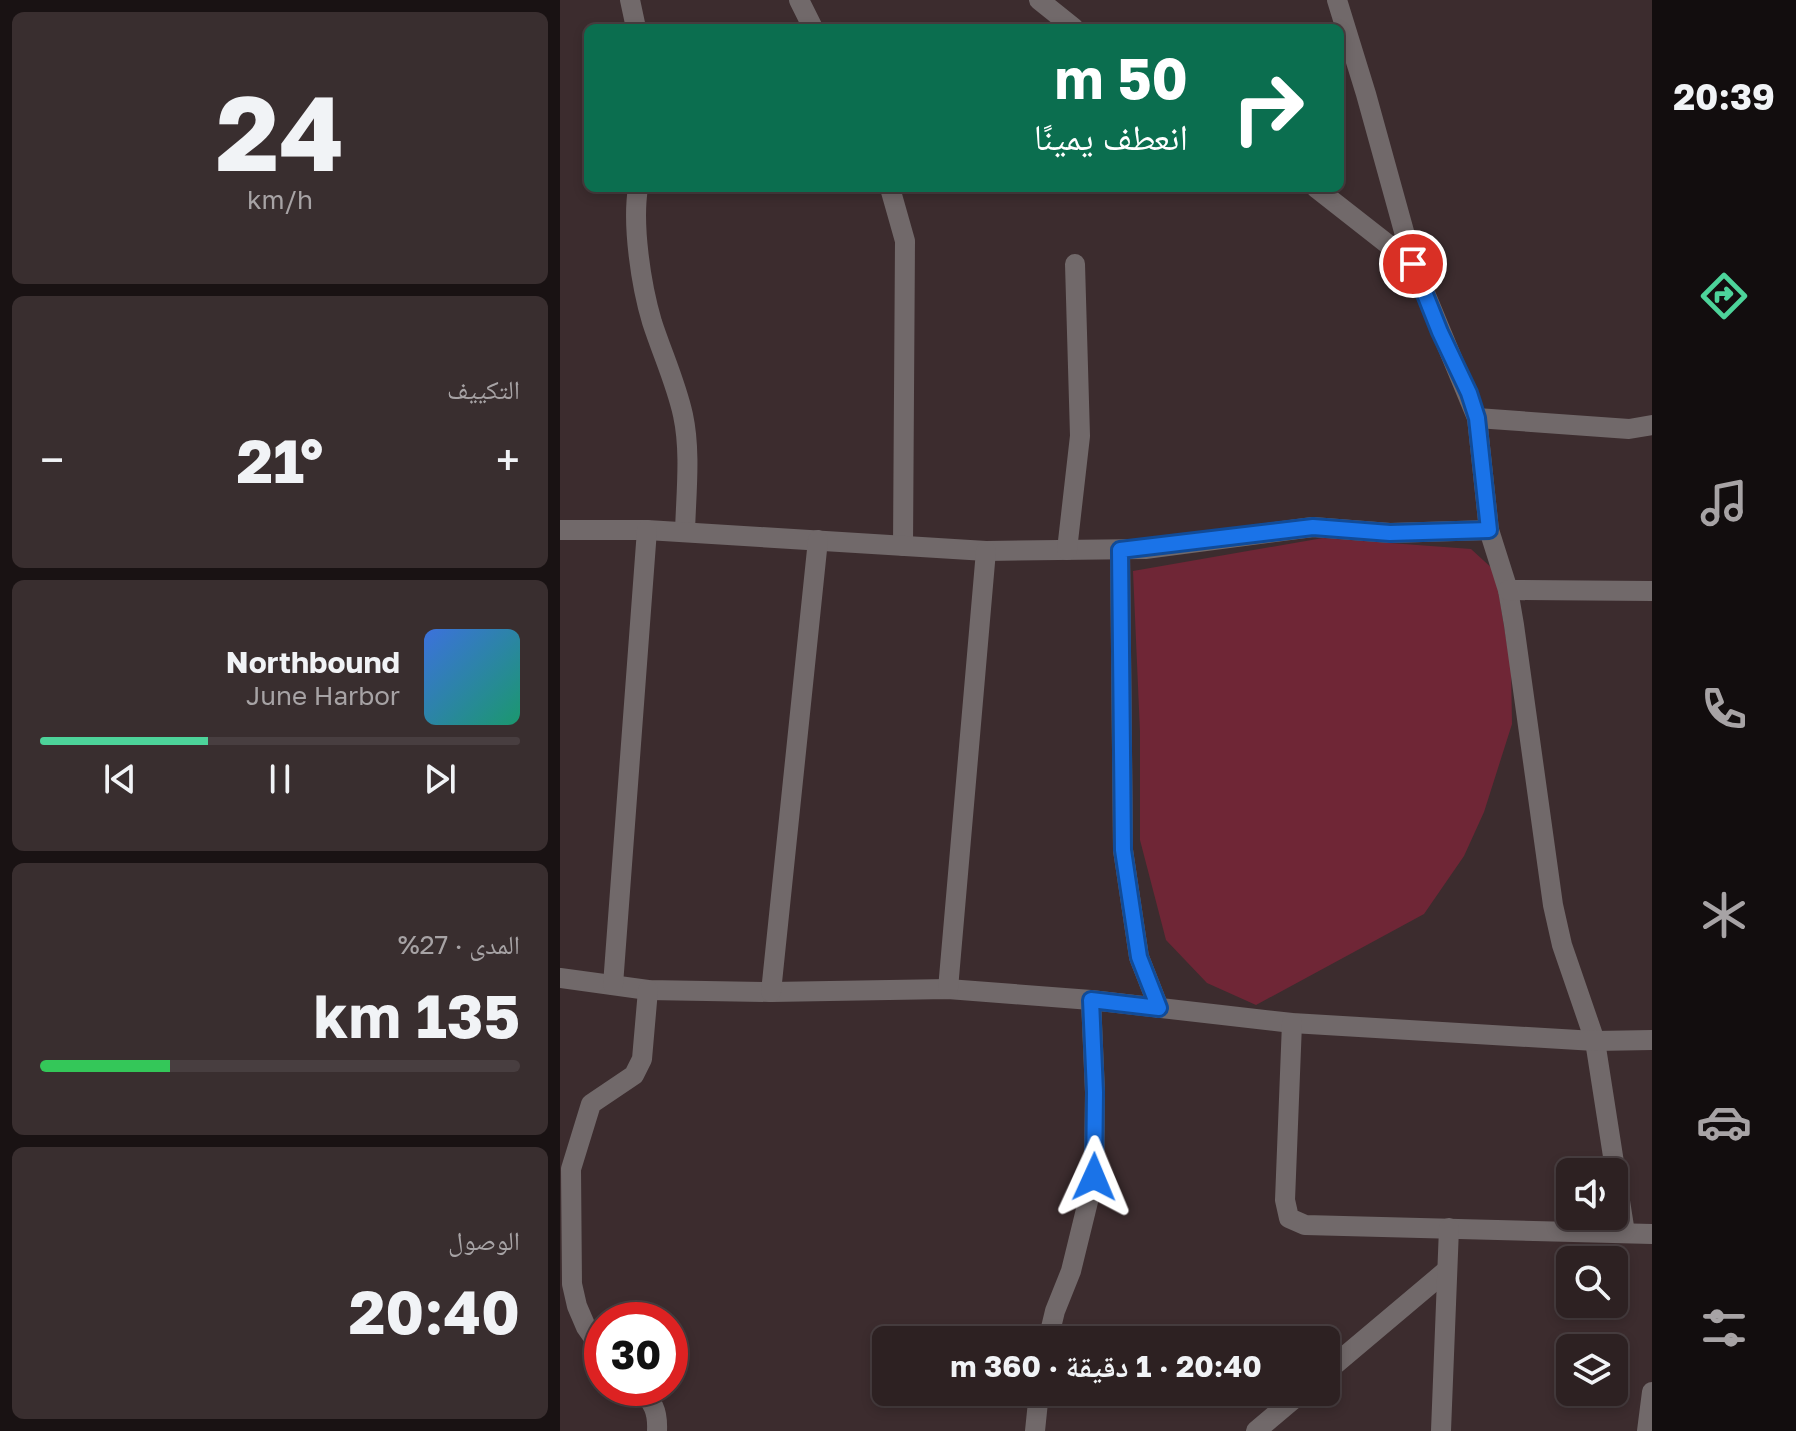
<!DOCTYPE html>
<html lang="ar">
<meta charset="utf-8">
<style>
body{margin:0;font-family:"Golos Text","Noto Naskh Arabic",sans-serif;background:#392e2f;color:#f1f3f6;direction:rtl;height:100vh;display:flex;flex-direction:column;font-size:30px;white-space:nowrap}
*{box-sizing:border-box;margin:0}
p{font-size:26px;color:#a7a3a5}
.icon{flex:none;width:44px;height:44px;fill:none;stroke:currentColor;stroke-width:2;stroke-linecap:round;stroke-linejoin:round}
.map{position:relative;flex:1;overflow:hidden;direction:ltr}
.side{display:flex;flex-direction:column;gap:12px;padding:12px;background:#191213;width:560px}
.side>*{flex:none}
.banner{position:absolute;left:24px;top:24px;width:760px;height:168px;border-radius:12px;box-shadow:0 4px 12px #0003,0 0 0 2px #483e40;direction:rtl;background:#0b6e4f;color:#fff;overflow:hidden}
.fabs{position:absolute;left:996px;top:1158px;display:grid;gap:16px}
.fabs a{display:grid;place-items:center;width:72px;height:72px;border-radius:12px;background:#2d2122;box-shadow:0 4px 12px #0003,0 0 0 2px #483e40;font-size:40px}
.speed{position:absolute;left:24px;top:1302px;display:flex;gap:16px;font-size:40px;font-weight:700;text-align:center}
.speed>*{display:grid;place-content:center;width:104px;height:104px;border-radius:50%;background:#2d2122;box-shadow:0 4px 12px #0003,0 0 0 2px #483e40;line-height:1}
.speed .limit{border:12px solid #d22;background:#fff;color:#111}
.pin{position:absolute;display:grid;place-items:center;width:68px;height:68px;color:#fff;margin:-34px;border:4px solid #fff;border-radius:50%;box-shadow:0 2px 8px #0007}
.me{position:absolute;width:88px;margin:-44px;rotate:1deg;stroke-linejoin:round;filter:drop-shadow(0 0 6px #0008)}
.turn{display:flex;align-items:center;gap:28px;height:168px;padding:0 24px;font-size:36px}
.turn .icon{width:104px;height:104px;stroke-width:2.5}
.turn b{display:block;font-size:56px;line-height:68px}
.big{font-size:60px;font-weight:700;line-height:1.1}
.side .card{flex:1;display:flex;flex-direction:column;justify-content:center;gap:12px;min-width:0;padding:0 28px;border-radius:12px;background:#392e2f}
.side .dial{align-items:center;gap:0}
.dial b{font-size:104px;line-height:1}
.song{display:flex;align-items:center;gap:24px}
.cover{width:96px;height:96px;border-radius:12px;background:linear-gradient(135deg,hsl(220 70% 55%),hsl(160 70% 35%))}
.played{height:8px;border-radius:4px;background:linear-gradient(90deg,#4dd39a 35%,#483e40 35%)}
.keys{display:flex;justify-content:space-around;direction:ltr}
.heat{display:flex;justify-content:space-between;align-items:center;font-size:44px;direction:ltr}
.charge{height:12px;border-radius:6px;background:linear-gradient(90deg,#34c759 27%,#483e40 0)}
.trip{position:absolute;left:312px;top:1326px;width:468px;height:80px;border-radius:12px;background:#2d2122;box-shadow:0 4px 12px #0003,0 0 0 2px #483e40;font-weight:700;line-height:80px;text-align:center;direction:rtl}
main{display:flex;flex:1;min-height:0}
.tab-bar{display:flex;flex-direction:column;width:144px;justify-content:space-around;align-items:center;background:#120d0e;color:#a7a3a5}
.tab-bar .icon{width:56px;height:56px}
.tab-bar .on{color:#4dd39a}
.tab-bar b{font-size:36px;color:#f1f3f6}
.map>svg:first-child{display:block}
</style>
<main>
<nav class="tab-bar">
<b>20:39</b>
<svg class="icon on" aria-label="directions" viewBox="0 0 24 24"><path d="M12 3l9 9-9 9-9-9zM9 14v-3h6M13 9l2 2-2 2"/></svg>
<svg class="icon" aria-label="music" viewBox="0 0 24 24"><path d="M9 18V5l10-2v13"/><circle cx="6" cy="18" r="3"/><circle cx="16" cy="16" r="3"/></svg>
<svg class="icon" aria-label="phone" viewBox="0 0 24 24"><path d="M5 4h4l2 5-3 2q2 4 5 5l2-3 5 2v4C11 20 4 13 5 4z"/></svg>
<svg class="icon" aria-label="climate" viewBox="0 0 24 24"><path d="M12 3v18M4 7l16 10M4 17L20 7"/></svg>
<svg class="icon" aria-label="car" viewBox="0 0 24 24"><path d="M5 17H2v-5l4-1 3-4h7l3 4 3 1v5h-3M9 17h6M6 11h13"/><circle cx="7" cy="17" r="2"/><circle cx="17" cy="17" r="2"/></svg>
<svg class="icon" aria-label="filters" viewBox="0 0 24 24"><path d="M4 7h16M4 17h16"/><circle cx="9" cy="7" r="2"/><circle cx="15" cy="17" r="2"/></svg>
</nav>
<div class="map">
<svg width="1092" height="1431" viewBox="0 0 1092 1431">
<rect width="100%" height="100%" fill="#3c2c2e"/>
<polygon fill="#6f2636" points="763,538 911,549 935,571 951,669 952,724 924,812 904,856 864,914 696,1005 647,983 606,940 580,840 580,732 573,571"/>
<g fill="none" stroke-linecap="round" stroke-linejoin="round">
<g stroke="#71696a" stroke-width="20">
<polyline points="70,0 76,28"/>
<polyline points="239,0 253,28"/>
<polyline points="479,0 514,28"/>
<polyline points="777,0 806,94 853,264 917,418 929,530 948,590 954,625 993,905 1002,945 1035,1041 1065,1233"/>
<path d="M78,188C72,225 81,285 92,322C102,353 116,383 123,415C131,452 126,494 125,532"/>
<polyline points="330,188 345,241 343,546"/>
<polyline points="756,188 853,264"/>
<polyline points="917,418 1069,429 1092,425"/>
<polyline points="0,530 87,530 426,551 585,549 753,527 830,533 929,530"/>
<polyline points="507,550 520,436 515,264"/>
<polyline points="560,550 563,850 579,957 599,1008"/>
<polyline points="948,590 1092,591"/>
<polyline points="0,978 88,990 211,992 388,989 531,1000 732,1023 1035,1041 1092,1040"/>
<polyline points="53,985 87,530"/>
<polyline points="388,989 426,551"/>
<polyline points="211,992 258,540"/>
<polyline points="732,1023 725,1200 729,1218 745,1225 1092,1234"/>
<polyline points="488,1340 495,1311 511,1271 534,1177 535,1092 531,1000"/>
<polyline points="42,1350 26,1327 17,1306 12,1284 11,1169 31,1104 74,1075 82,1059 88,990"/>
<polyline points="766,1372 887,1270"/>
<path d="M78,1388C93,1402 98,1410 97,1431"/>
<polyline points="475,1431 479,1392"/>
<polyline points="696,1431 742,1392"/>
<polyline points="881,1431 889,1228"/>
<polyline points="1087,1431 1092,1392"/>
</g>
</g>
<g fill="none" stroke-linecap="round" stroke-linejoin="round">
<defs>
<polyline id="route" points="534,1177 535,1092 531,1000 599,1008 579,957 563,850 560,550 753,527 830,533 929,530 917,418 909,393 880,332 853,264"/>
</defs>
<use href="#route" stroke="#114b97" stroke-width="20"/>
<use href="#route" stroke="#1a73e8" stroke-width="14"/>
</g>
</svg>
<div class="fabs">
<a><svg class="icon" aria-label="sound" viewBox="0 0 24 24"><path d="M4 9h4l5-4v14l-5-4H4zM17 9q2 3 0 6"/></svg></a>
<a><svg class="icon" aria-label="search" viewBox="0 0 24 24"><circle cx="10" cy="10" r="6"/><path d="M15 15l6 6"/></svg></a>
<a><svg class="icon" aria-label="layers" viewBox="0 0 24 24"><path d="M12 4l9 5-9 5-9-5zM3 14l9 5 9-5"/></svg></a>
</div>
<div class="speed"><div class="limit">30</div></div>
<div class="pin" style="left:853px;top:264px;background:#d93025"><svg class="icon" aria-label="arrive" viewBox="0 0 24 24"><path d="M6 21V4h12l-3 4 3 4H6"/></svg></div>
<svg class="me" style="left:534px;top:1177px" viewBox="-20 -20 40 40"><path d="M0-17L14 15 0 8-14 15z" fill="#1a73e8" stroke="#fff" stroke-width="4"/></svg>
<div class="trip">20:40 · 1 دقيقة · 360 m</div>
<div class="banner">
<div class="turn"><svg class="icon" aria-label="right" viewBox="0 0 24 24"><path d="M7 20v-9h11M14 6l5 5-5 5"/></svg><div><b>50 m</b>انعطف يمينًا</div></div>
</div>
</div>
<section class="side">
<div class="card dial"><b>24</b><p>km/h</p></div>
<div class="card"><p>التكييف</p>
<div class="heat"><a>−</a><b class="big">21°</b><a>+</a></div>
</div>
<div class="card">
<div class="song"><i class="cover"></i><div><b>Northbound</b><p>June Harbor</p></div></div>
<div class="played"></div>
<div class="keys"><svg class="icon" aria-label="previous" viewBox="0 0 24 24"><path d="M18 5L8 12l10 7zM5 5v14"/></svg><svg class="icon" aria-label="pause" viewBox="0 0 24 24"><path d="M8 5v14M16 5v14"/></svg><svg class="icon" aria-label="next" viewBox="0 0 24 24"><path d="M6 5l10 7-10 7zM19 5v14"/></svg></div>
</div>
<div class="card"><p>المدى · 27%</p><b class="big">135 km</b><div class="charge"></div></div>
<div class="card"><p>الوصول</p><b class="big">20:40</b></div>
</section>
</main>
